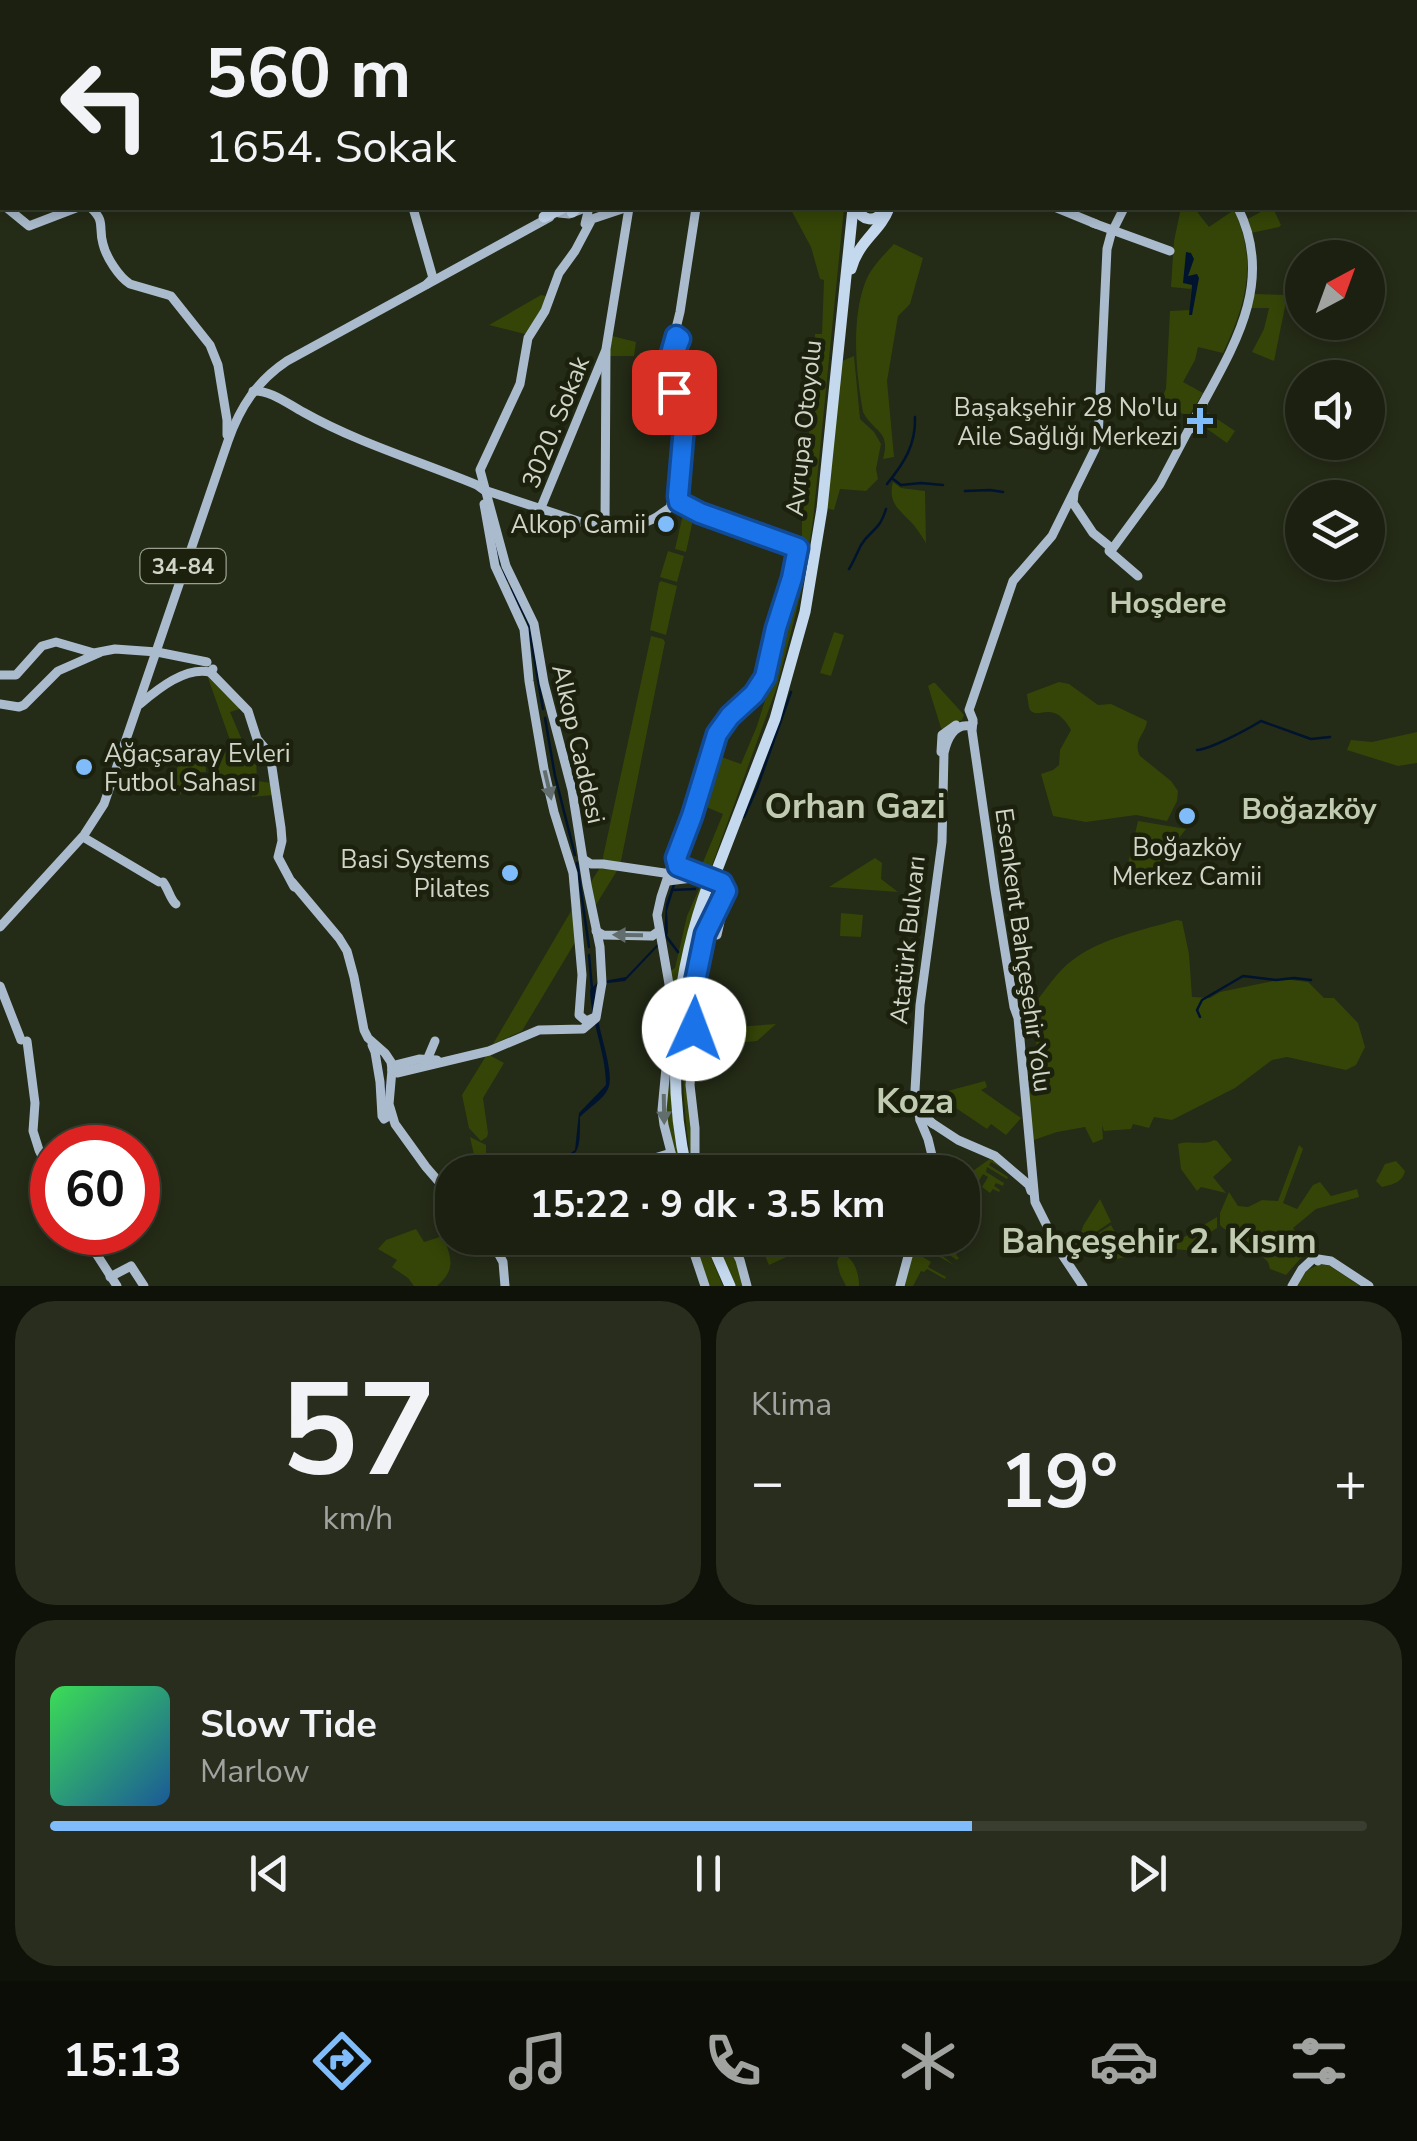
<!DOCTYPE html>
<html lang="tr">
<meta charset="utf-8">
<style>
body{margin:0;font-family:"Nunito Sans",sans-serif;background:#282d1e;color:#f1f3f6;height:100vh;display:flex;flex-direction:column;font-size:38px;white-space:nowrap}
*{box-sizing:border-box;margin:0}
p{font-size:32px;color:#a0a39f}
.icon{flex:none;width:55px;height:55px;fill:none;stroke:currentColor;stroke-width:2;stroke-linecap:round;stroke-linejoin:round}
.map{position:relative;height:1286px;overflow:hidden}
.sheet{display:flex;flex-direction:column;gap:15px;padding:15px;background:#0f1209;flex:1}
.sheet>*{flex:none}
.banner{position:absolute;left:0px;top:0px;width:1418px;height:210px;box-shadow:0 5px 15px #0003,0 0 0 2px #393e30;background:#1b2010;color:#f1f3f6;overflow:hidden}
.needle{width:65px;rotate:41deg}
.controls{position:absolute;left:1285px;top:240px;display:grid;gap:20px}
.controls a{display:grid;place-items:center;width:100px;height:100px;border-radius:50%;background:#1b2010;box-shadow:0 5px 15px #0003,0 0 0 2px #393e30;font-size:50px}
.speed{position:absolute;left:30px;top:1125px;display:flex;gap:20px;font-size:50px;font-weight:700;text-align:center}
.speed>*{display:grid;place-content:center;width:130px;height:130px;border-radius:50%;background:#1b2010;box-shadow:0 5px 15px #0003,0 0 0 2px #393e30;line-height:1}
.speed .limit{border:15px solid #d22;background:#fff;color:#111}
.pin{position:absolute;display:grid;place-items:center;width:85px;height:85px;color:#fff;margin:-42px;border-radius:20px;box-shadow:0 5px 15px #0006}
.me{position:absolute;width:110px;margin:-55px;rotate:2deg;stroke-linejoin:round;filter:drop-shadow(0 0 8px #0008)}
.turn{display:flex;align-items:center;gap:35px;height:210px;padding:0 40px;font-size:45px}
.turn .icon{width:130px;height:130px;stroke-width:2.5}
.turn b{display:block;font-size:70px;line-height:85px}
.big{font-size:75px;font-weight:700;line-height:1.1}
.sheet .tile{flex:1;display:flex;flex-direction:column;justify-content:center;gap:15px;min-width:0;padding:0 35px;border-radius:40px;background:#282d1e}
.sheet .dial{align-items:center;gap:0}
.dial b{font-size:130px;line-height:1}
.song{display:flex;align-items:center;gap:30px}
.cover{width:120px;height:120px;border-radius:15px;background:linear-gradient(135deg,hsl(130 70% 55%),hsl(210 70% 35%))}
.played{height:10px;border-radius:5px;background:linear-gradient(90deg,#81bcfa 70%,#393e30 70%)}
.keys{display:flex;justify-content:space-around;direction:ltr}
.heat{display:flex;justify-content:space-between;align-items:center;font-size:55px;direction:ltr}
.sheet .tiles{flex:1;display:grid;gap:15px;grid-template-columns:1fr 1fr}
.tile:last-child{grid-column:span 2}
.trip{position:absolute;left:435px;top:1155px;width:545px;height:100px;border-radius:40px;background:#1b2010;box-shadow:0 5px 15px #0003,0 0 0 2px #393e30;font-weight:700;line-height:100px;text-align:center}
.tab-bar{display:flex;height:160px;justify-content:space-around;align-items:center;background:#0b0d06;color:#a0a39f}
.tab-bar .icon{width:70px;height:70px}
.tab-bar .selected{color:#81bcfa}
.tab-bar b{font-size:45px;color:#f1f3f6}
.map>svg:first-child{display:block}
</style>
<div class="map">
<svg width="1417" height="1286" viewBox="0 0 1417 1286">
<rect width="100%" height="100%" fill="#242b16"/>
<g fill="#354507">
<polygon points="790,208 844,208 813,520 803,585 777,687 708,876 699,872 723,814 699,804 713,754 741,764 757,726 771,681 767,679 771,664 776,665 790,618 781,615 802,540 802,487 818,366 815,336 815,334 822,334 824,280 820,279 811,247"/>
<path d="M1181,208H1194L1209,227L1234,210C1258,262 1246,304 1223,353L1198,347L1195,360L1183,382L1203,393L1188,417L1165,403L1162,398L1166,389L1170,311L1190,310L1191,289L1171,287L1174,241Z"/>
<polygon points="1268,208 1273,208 1281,225 1279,227 1251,233 1246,220"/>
<path d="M894,244L923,258L910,304L898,316L887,381L894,457L883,459C891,430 874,433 863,412C856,374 851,320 865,283C871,267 883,256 894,244Z"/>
<polygon points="1253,294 1285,295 1285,307 1274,361 1252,352 1264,329 1269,308 1250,308"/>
<polygon points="541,295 546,296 541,310 525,334 489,325"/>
<polygon points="612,336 636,342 634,356 609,356"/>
<polygon points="854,356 860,419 874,432 881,444 876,469 878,479 866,491 840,489 834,510 826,508 840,362"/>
<polygon points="1202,409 1235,431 1227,443 1196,421"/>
<path d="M893,482L901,488L925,491L926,543C921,535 916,527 910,521C897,508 888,501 893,482Z"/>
<polygon points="684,510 694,515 686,552 675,549"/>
<polygon points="668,551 684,556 677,582 660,577"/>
<polygon points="661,581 677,586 666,635 650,630 659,583"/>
<polygon points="834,632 844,635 831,676 820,673"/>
<polygon points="651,636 663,639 665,642 620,866 604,861 603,857"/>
<polygon points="207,675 243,708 230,712 242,740 231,743"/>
<path d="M1059,682L1069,684L1098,705L1111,704L1147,721C1146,734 1132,740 1140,756L1171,781L1178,791L1177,801L1167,821L1136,815L1086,822L1053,816L1041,774L1053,770L1059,765L1060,750L1071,730C1053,698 1039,721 1030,710C1029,709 1027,695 1027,694Z"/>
<polygon points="933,683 935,683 964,715 962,720 944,730 941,728 928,686"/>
<polygon points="1417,732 1417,763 1398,766 1347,750 1351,740 1372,742"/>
<polygon points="244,745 256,758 257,781 272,783 273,795 252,797 252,786 209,780 208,753"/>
<polygon points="202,754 205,757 206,772 185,772 181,794 171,792 181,755"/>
<polygon points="1138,821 1186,829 1156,867 1137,873 1127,868"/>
<polygon points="875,858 882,863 881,879 898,892 829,887"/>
<polygon points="601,866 618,869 594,908 589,885"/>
<polygon points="703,880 707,880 676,1017 685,1172 678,1172 664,1104 670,971 675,968 687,916"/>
<path d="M731,880L732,894L723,925L709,939L703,953L704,931L691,998L698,1172H693C675,1071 681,981 715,883L725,890Z"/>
<polygon points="574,906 577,939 522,1031 493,1044"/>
<polygon points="841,913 863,915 861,937 840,936"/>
<path d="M1177,920L1182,921L1189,954L1192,997L1210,998L1220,992L1283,979L1308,982L1324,998H1334L1358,1023L1365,1047L1356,1065L1346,1070L1287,1057L1272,1060L1235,1088L1172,1120L1154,1117L1149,1128L1133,1124L1131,1129L1104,1131L1102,1125L1103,1139L1093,1143L1085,1127L1057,1132L1031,1141L1024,1088L1034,1087L1040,1074L1032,1007C1045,991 1057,971 1074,959C1102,938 1143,930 1177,920Z"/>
<polygon points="776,1024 757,1041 735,1043 736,1027"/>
<polygon points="489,1055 504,1063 483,1098 488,1133 487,1137 481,1141 469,1128 462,1095 486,1056"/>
<polygon points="985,1081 987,1087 981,1090 1021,1118 1006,1135 991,1124 987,1129 947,1102 945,1098 941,1098 940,1093"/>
<polygon points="470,1137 486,1145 486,1172 475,1172 476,1157 474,1155"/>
<path d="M1214,1140L1217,1141L1232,1160L1213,1177L1226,1193L1201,1187L1197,1191L1181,1169L1178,1144C1190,1140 1204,1146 1214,1140Z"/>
<polygon points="1299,1145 1303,1149 1283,1203 1297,1209 1313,1185 1320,1182 1331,1196 1357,1189 1359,1197 1316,1209 1293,1228 1311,1255 1300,1259 1286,1275 1270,1269 1268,1262 1260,1254 1261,1251 1223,1228 1220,1225 1220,1213 1229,1192 1238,1206 1248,1207 1262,1200 1278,1201"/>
<polygon points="991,1158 1011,1173 991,1162 989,1165 1008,1177 1007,1179 987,1167 986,1172 1004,1183 1003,1186 996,1183 994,1186 1000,1190 999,1192 993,1189 990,1193 982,1187 988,1177 983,1174 977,1184 965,1177 964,1172 970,1167 973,1171"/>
<path d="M1396,1161L1405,1171C1402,1183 1393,1184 1382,1187L1376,1181L1385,1164Z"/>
<polygon points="1100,1199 1111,1222 1064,1253 1062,1251 1079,1240 1083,1226"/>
<polygon points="1217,1217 1217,1228 1192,1244 1191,1247 1193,1251 1175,1249 1167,1255 1161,1244 1181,1239"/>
<polygon points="1111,1225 1126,1252 1126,1257 1111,1260 1097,1234"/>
<path d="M416,1229L424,1242L443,1236C452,1259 456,1269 437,1286H414L408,1278L392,1267L397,1260L378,1249L386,1240Z"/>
<polygon points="692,1238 703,1238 723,1286 707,1286"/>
<polygon points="712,1238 728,1238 745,1286 733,1286"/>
<polygon points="731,1238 791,1238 797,1252 769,1265 760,1244 740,1253"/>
<polygon points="914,1238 934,1238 929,1245 934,1248 941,1238 953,1245 950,1251 954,1254 959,1249 956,1255 959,1258 957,1260 939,1248 936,1251 954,1265 934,1254 931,1257 925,1253 923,1257 931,1262 928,1267 946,1277 945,1279 927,1269 924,1272 921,1271 913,1286 902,1286"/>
<path d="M840,1254C854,1256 859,1273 859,1286H846L840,1274L837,1262Z"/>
<polygon points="1321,1264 1330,1266 1360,1286 1297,1286 1307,1270"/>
</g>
<g fill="#00142f">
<polygon points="1186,252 1191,253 1194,259 1188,276 1197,274 1199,278 1192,315 1189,315 1192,285 1183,283"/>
<path d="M674,881L676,882L667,911L668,932L666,938L625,981L599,984L596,987C590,1016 617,1069 608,1089C603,1100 588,1108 580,1117C580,1155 580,1152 549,1172H544L575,1150L579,1113L606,1085C606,1053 591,1023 590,990L598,982L626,977L664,937L666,904Z"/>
<path d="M892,1154C900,1157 909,1162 908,1172H856H873L883,1166L885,1157Z"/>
</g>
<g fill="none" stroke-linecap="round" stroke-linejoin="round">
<g stroke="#00142f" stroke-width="2.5">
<polyline points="1415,135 1417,134"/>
<polyline points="893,479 901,485 921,483 943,485"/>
<path d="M887,484C904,463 916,445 915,417"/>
<polyline points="965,491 990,490 1003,492"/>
<polyline points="496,546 507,580"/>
<path d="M849,569C854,561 857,553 861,545C870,530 879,532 886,509"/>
<polyline points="511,589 528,622 543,709"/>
<polyline points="545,718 555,776 575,855"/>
<path d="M1197,750C1211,749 1248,729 1261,721L1311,739L1330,737"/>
<polyline points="744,817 757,788 791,692"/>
<polyline points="577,863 589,947"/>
<polyline points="672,890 695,889"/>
<polyline points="666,936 678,952"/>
<polyline points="589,955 592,989"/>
<polyline points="1200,1017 1197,1010 1202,1000 1243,976 1276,980 1294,978 1311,980"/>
<polyline points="380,1060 385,1096"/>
<polyline points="435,1184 452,1206"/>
</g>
<g stroke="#aabbcd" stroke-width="9">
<polyline points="196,0 196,2"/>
<polyline points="1126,0 1127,2"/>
<polyline points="734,2 735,0"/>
<polyline points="1036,2 1038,0"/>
<polyline points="7,208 29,226 76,208"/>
<path d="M91,208C106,222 98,227 103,244C106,257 119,277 130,284L168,295"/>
<polyline points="413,208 433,278 427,284"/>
<polyline points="1057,208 1096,224"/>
<polyline points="559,213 569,214 585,208 588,212 585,224"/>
<polyline points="1093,223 1170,251"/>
<polyline points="171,296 210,345 218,365 227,420 227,435"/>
<path d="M253,391C271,390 288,404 303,412C358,443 419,461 477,485L484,490L584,523C604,528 634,529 653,519C661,515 666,509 675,505"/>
<polyline points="1074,493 1073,503 1093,533 1109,546"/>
<polyline points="484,504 495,566 524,629 529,681 544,769 554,812 573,873 582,975 579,1015 586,1021 595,1017"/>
<polyline points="671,504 676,493 681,444 669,357 680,312 696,208"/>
<polyline points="540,510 605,352"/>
<polyline points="605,526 606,349 629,208"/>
<path d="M1113,548L1160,484L1188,431L1195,424L1196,416C1232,349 1276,284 1238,208"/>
<polyline points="1109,551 1138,576"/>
<polyline points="210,672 248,711 257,739 270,754 281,828 282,841 278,857 294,887"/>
<polyline points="0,675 16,675 42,646 56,642 94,653 115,649 157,652 207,662"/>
<polyline points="0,704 19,707 24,705 58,671 99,653"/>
<path d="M140,704C159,688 185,667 210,672L213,669"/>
<polyline points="941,752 942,735 956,725"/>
<polyline points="83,837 159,882"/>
<path d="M583,859L591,864H603L671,874L692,819L717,734L730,716L753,694L765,677L798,548C772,538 695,516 678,500"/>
<polyline points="676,861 679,867 722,883 726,892 705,933 692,997 694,1033 690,1085 695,1128 695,1154 700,1172"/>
<polyline points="670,870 661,897 657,915 669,984 668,1047 662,1110 664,1125 676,1172"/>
<polyline points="668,881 700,877"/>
<path d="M163,882C168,888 171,901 176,904"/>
<polyline points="292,882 339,938 347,951 354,977 364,1030 368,1038 385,1053 391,1062 392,1070 389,1104 395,1124 426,1167 452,1197"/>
<path d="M0,927L84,835L104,804L228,441C240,407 257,381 287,361L550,217"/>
<polyline points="596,931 603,935 652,936 659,931"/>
<polyline points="717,935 723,908"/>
<polyline points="0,986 21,1040"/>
<polyline points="27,1041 35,1103 33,1131 39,1150 52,1177"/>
<polyline points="372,1045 375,1052 380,1082 382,1116 384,1119 389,1116 390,1109"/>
<polyline points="427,1060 435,1041"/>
<polyline points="392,1070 397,1073 489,1051 539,1030 583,1029 596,1018 602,983 600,947 587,885 572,790 544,683 534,624 506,566 480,470 520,384 528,338 545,311 559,273 575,251 592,219 625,208"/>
<polyline points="392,1070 395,1065 419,1059 437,1060"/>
<polyline points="924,1113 919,1114 920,1120 929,1121 958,1140 995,1156 1029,1185 1031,1191"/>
<polyline points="920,1120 928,1139 936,1172"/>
<path d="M933,1124L919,1109L915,1090L920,1005L942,842L944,753C947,740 954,724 969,726L973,723"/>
<polyline points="609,1172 671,1153"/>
<polyline points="79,1232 88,1241 117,1286"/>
<polyline points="490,1238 503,1262 505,1286"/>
<polyline points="689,1238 705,1286"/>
<polyline points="729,1238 740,1260 747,1286"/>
<polyline points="1318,1259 1331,1261 1369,1286"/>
<polyline points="110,1277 131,1266 144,1286"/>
<polyline points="900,1286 913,1238"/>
<polyline points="1083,1286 1059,1250 1035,1202 1018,1018 1014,1007 995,890 972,731 973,720 969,710 1013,581 1052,536 1095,449 1098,439 1107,249 1111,234 1124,208"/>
<polyline points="1292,1286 1302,1269 1315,1257 1318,1261"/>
</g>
<g stroke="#c4d8ee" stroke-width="11">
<polyline points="851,0 851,2"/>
<path d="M857,208C862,221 875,223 884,211"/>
<polyline points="572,212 576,208"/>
<polyline points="544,217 563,208"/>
<path d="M851,269C859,240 880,232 889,208"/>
<polyline points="715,875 775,719 805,612 822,509 853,208"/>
<path d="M687,1172C665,1076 675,974 709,882"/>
<polyline points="709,1238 730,1286"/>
</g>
<polyline stroke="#c4d8ee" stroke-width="11" points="709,882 712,874"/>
</g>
<defs><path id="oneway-solid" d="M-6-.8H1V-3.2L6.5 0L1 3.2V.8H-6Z" transform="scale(2.5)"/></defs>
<g fill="#626e6d">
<use href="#oneway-solid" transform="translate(548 785) rotate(77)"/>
<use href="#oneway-solid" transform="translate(628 935) rotate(-179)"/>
<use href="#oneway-solid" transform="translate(664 1109) rotate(89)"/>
</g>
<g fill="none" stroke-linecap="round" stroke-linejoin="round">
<defs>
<polyline id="route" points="674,392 670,357 676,336 680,339 672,358 684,427 678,496 679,502 700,513 798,548 792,578 776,628 765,677 754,694 730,716 717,734 692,816 676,858 678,866 722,883 726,891 705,934 692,996 694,1029"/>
</defs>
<use href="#route" stroke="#114b97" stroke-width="25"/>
<use href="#route" stroke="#1a73e8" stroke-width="18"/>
</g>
<g fill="#81bcfa" stroke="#1b210d" stroke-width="4">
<path d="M1195 406h10v10h10v10h-10v10h-10v-10h-10v-10h10z"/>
<circle cx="666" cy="524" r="10"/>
<circle cx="84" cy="767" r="10"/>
<circle cx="1187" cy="816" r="10"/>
<circle cx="510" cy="873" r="10"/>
</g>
<g text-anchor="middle" stroke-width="9" stroke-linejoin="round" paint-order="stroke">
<rect fill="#1b210d" stroke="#9a9f90" stroke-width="2.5" x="140.5" y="549" width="85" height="34" rx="8"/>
<g font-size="22" font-weight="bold" fill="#d0d5c8">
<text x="183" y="574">34-84</text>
</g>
<g font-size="25" fill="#d0d5c8" stroke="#1b210d" text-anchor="end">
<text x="1178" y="416">Başakşehir 28 No'lu<tspan x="1178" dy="29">Aile Sağlığı Merkezi</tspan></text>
<text x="646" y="533">Alkop Camii</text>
<text x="104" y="762" text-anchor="start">Ağaçsaray Evleri<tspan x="104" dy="29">Futbol Sahası</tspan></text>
<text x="1187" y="856" text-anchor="middle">Boğazköy<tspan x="1187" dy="29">Merkez Camii</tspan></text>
<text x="490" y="868">Basi Systems<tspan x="490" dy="29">Pilates</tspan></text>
</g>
<g font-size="25" fill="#d0d5c8" stroke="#1b210d">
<text transform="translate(555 422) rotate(-68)" y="9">3020. Sokak</text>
<text transform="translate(803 428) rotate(-84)" y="9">Avrupa Otoyolu</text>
<text transform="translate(579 744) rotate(77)" y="9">Alkop Caddesi</text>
<text transform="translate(907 940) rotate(-84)" y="9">Atatürk Bulvarı</text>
<text transform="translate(1024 950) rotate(82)" y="9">Esenkent Bahçeşehir Yolu</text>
</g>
<g font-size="30" font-weight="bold" fill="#c1cbb1" stroke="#1b210d">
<text x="1168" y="613">Hoşdere</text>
<text x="1309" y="819">Boğazköy</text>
</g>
<g font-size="35" font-weight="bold" fill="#c1cbb1" stroke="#1b210d">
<text x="855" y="818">Orhan Gazi</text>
<text x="915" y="1113">Koza</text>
<text x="1159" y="1253">Bahçeşehir 2. Kısım</text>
</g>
</g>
</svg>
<div class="controls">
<a><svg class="needle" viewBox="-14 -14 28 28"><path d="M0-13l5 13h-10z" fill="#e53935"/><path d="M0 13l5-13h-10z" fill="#a0a39f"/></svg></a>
<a><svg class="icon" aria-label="sound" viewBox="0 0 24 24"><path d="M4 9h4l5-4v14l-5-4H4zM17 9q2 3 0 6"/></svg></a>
<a><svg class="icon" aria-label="layers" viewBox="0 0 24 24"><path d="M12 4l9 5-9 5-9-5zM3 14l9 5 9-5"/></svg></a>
</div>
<div class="speed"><div class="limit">60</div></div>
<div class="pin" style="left:674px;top:392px;background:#d93025"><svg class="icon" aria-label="arrive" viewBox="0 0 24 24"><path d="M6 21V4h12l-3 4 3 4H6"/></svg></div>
<svg class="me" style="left:694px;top:1029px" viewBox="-20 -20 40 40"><circle r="19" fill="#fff"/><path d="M0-13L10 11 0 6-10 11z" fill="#1a73e8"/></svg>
<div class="trip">15:22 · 9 dk · 3.5 km</div>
<div class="banner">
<div class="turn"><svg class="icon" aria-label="left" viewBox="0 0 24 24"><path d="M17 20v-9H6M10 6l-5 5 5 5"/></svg><div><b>560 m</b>1654. Sokak</div></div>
</div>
</div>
<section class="sheet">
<div class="tiles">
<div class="tile dial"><b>57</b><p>km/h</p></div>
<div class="tile"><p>Klima</p>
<div class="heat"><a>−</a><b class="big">19°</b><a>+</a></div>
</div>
<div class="tile">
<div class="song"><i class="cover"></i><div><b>Slow Tide</b><p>Marlow</p></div></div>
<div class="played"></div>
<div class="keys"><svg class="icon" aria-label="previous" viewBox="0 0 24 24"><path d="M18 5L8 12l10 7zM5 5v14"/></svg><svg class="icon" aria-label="pause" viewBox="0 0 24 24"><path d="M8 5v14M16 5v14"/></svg><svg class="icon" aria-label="next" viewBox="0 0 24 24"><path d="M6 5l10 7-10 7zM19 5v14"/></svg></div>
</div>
</div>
</section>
<nav class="tab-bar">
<b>15:13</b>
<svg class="icon selected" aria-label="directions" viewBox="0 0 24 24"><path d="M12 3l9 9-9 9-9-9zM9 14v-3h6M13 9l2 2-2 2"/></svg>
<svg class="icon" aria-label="music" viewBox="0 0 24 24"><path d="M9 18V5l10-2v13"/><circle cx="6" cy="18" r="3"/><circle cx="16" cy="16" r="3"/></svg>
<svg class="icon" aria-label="phone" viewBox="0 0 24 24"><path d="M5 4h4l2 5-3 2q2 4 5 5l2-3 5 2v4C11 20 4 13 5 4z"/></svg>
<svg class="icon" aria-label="climate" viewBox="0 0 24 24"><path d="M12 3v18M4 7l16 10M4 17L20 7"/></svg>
<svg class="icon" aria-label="car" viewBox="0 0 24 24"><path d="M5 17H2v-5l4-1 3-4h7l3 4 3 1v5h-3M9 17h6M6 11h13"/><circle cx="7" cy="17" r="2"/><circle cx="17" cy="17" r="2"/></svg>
<svg class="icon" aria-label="filters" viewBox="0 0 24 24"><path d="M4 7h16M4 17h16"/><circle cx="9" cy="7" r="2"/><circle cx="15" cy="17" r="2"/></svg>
</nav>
